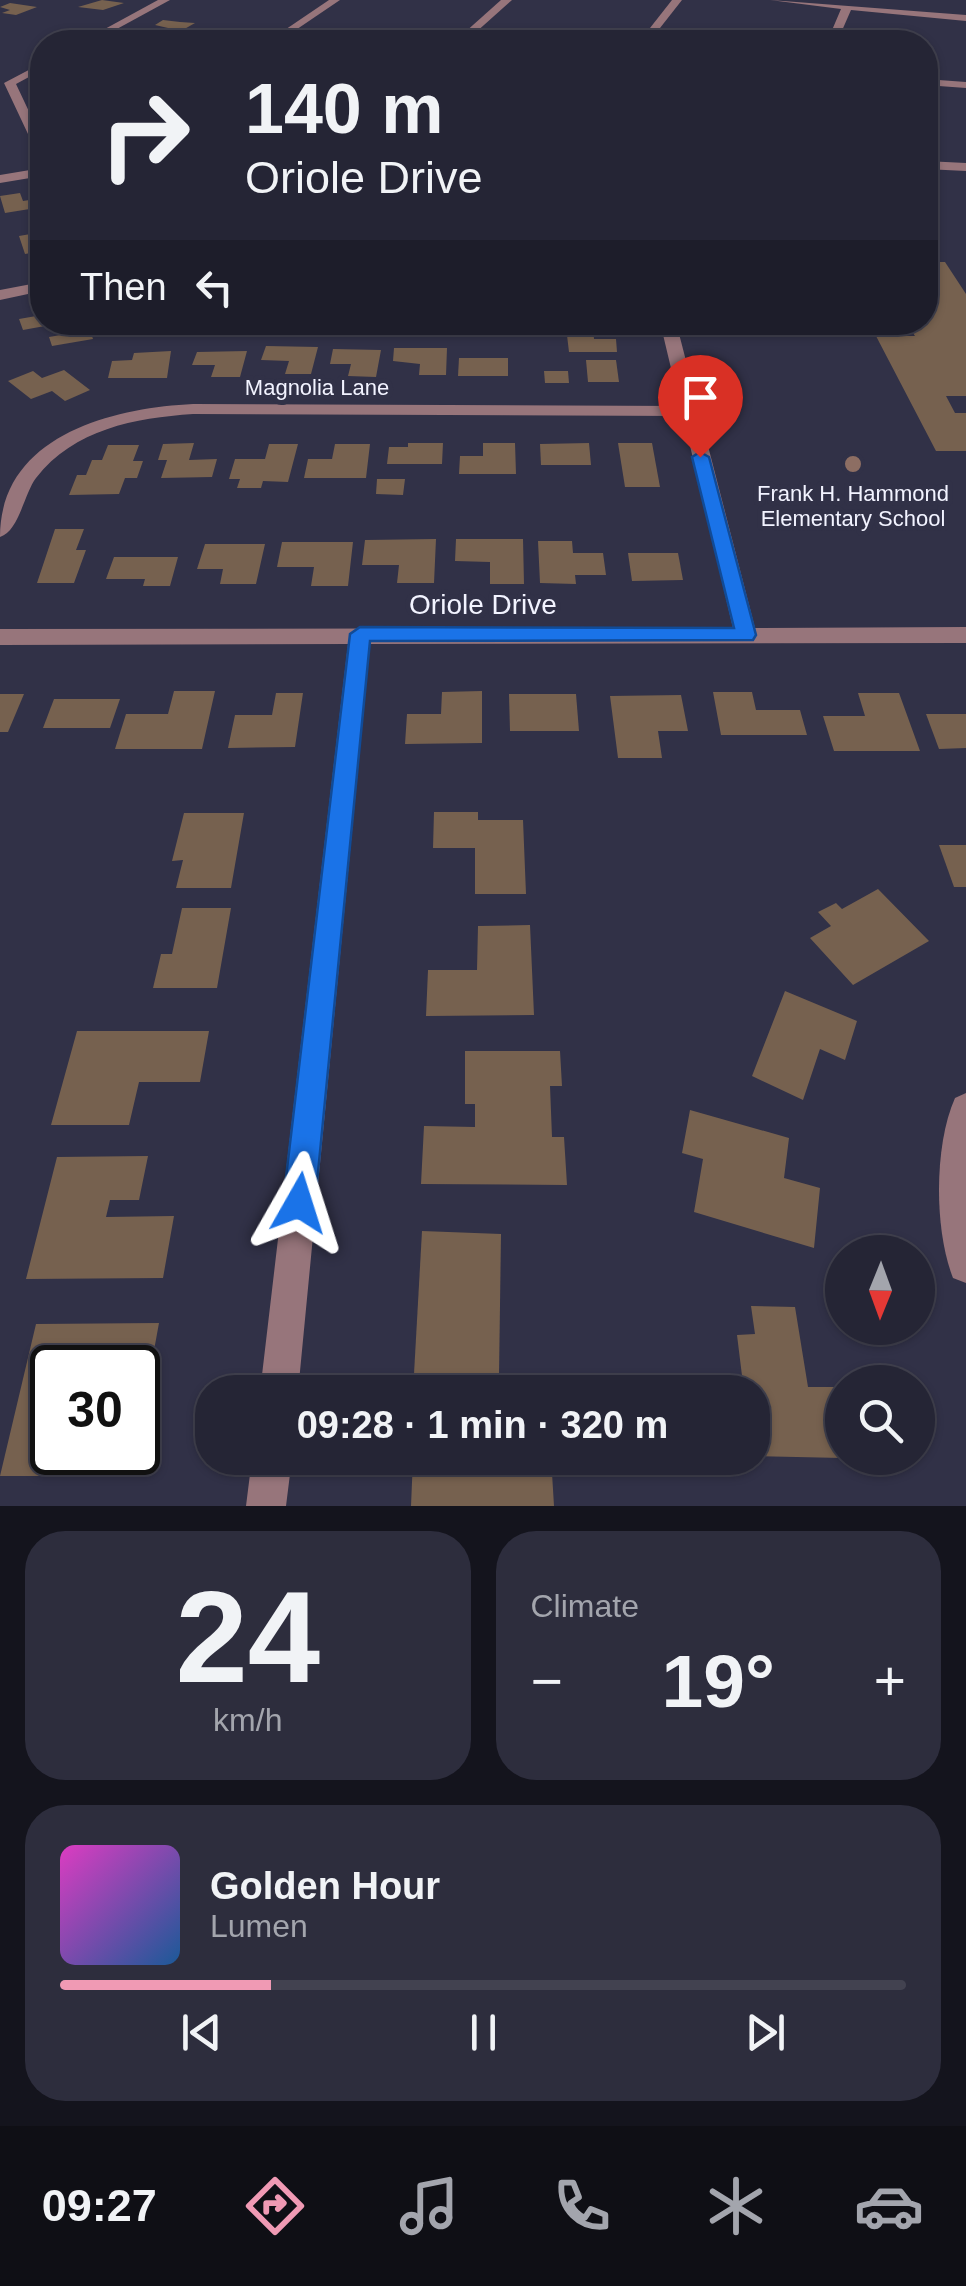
<!DOCTYPE html>
<meta charset="utf-8">
<style>
body{margin:0;font-family:Helvetica,sans-serif;background:#2d2d3d;color:#f1f3f6;height:100vh;display:flex;flex-direction:column;font-size:38px;white-space:nowrap}
*{box-sizing:border-box;margin:0}
p{font-size:32px;color:#a3a5ad}
.icon{flex:none;width:55px;height:55px;fill:none;stroke:currentColor;stroke-width:2;stroke-linecap:round;stroke-linejoin:round}
.map{position:relative;height:1506px;overflow:hidden}
.drawer{display:flex;flex-direction:column;gap:25px;padding:25px;background:#14141d;flex:1}
.drawer>*{flex:none}
.guide{position:absolute;left:30px;top:30px;width:908px;height:305px;border-radius:40px;box-shadow:0 2px 8px #0004,0 0 0 2px #424250;background:#252535;color:#f1f3f6;overflow:hidden}
.needle{width:65px;rotate:181deg}
.controls{position:absolute;left:825px;top:1235px;display:grid;gap:20px}
.controls a{display:grid;place-items:center;width:110px;height:110px;border-radius:50%;background:#252535;box-shadow:0 2px 8px #0004,0 0 0 2px #424250;font-size:50px}
.speed{position:absolute;left:30px;top:1345px;display:flex;gap:20px;font-size:50px;font-weight:700;text-align:center}
.speed>*{display:grid;place-content:center;width:130px;height:130px;border-radius:50%;background:#252535;box-shadow:0 2px 8px #0004,0 0 0 2px #424250;line-height:1}
.speed .limit{border:5px solid #111;border-radius:15px;background:#fff;color:#111}
.pin{position:absolute;display:grid;place-items:center;width:85px;height:85px;color:#fff;margin:-102px -42px;border-radius:50% 50% 50% 0;rotate:-45deg;box-shadow:0 0 10px #0007}
.pin .icon{rotate:45deg}
.me{position:absolute;width:110px;margin:-55px;rotate:6deg;stroke-linejoin:round;filter:drop-shadow(0 0 8px #0008)}
.turn{display:flex;align-items:center;gap:35px;height:210px;padding:0 50px;font-size:45px}
.turn .icon{width:130px;height:130px;stroke-width:2.5}
.turn b{display:block;font-size:70px;line-height:85px}
.then{display:flex;align-items:center;height:95px;padding:0 50px;background:#0003;gap:20px;font-size:38px}
.big{font-size:75px;font-weight:800;line-height:1.1}
.drawer .widget{flex:1;display:flex;flex-direction:column;justify-content:center;gap:15px;min-width:0;padding:0 35px;border-radius:40px;background:#2d2d3d}
.drawer .dial{align-items:center;gap:0}
.dial b{font-size:130px;line-height:1}
.song{display:flex;align-items:center;gap:30px}
.cover{width:120px;height:120px;border-radius:15px;background:linear-gradient(135deg,hsl(310 70% 55%),hsl(210 70% 35%))}
.played{height:10px;border-radius:5px;background:linear-gradient(90deg,#f09ab4 25%,#424250 25%)}
.keys{display:flex;justify-content:space-around;direction:ltr}
.heat{display:flex;justify-content:space-between;align-items:center;font-size:55px;direction:ltr}
.drawer .tiles{flex:1;display:grid;gap:25px;grid-template-columns:1fr 1fr}
.widget:last-child{grid-column:span 2}
.trip{position:absolute;left:195px;top:1375px;width:575px;height:100px;border-radius:40px;background:#252535;box-shadow:0 2px 8px #0004,0 0 0 2px #424250;font-weight:800;line-height:100px;text-align:center}
.menu{display:flex;height:160px;justify-content:space-around;align-items:center;background:#0f0f15;color:#a3a5ad}
.menu .icon{width:70px;height:70px}
.menu .selected{color:#f09ab4}
.menu b{font-size:45px;color:#f1f3f6}
.map>svg:first-child{display:block}
</style>
<div class="map">
<svg width="966" height="1506" viewBox="0 0 966 1506">
<rect width="100%" height="100%" fill="#313147"/>
<g fill="#76614f">
<polygon points="102,0 124,3 103,10 78,7"/>
<polygon points="10,3 37,7 16,15 2,13 10,10 0,7"/>
<polygon points="163,20 180,22 195,23 181,31 155,25"/>
<polygon points="20,193 23,201 42,198 42,207 5,213 0,196"/>
<polygon points="42,232 42,251 25,254 19,236"/>
<polygon points="925,262 945,262 966,294 966,396 946,396 955,413 966,413 966,451 936,451 876,336 915,336 911,330 896,330 891,322 925,322"/>
<polygon points="42,315 42,322 56,324 23,330 19,319"/>
<polygon points="566,327 593,327 594,339 616,339 617,352 569,352"/>
<polygon points="90,330 93,339 52,346 49,337"/>
<polygon points="266,346 318,347 311,374 285,374 289,361 261,360"/>
<polygon points="394,348 447,348 446,375 419,375 420,364 393,361"/>
<polygon points="333,349 381,350 376,377 348,376 351,364 330,364"/>
<polygon points="171,351 167,378 108,378 112,361 132,360 134,353"/>
<polygon points="247,351 240,377 211,377 215,365 192,365 197,352"/>
<polygon points="459,358 508,358 508,376 458,376"/>
<polygon points="586,360 616,360 619,382 588,382"/>
<polygon points="64,370 90,390 65,401 52,391 31,399 8,381 33,371 42,378"/>
<polygon points="544,371 568,371 569,383 545,383"/>
<polygon points="194,443 189,460 217,459 212,477 161,478 167,460 158,460 163,444"/>
<polygon points="408,443 443,443 442,464 387,464 389,447 408,447"/>
<polygon points="483,443 515,443 516,474 459,474 460,456 483,456"/>
<polygon points="589,443 591,465 541,465 540,444"/>
<polygon points="618,443 652,443 660,487 625,487"/>
<polygon points="269,444 298,444 288,482 263,481 261,488 237,488 240,479 229,479 235,459 265,459"/>
<polygon points="335,444 370,444 366,478 304,478 308,459 332,459"/>
<polygon points="108,445 139,445 133,461 143,461 137,478 125,478 119,494 69,495 77,475 86,475 92,460 102,460"/>
<polygon points="377,479 405,479 403,495 376,494"/>
<polygon points="55,529 84,529 76,550 86,550 74,583 37,583"/>
<polygon points="436,539 434,583 397,583 399,565 362,565 365,540"/>
<polygon points="456,539 523,539 524,584 490,584 490,562 455,561"/>
<polygon points="538,541 572,541 573,553 603,553 606,575 575,575 576,584 540,583"/>
<polygon points="282,542 353,542 348,586 311,586 314,567 277,567"/>
<polygon points="205,544 265,544 256,584 220,584 223,569 197,569"/>
<polygon points="628,553 678,553 683,580 632,581"/>
<polygon points="114,557 178,557 170,586 143,586 145,579 106,579"/>
<polygon points="174,691 215,691 202,749 115,749 126,714 168,714"/>
<polygon points="482,691 482,743 405,744 407,714 441,714 442,692"/>
<polygon points="713,692 752,692 756,710 800,710 807,735 721,735"/>
<polygon points="276,693 303,693 295,747 228,748 235,715 272,715"/>
<polygon points="858,693 899,693 920,751 834,751 823,716 865,716"/>
<polygon points="0,694 24,694 8,732 0,732"/>
<polygon points="509,694 576,694 579,731 510,731"/>
<polygon points="681,695 688,731 658,731 662,758 618,758 610,696"/>
<polygon points="54,699 120,699 110,728 43,728"/>
<polygon points="926,714 966,714 966,748 939,749"/>
<polygon points="434,812 478,812 478,820 523,820 526,894 475,894 475,848 433,848"/>
<polygon points="184,813 244,813 231,888 176,888 183,860 172,861"/>
<polygon points="939,845 966,845 966,887 954,887"/>
<polygon points="878,889 929,941 853,985 810,938 831,926 818,912 836,903 842,909"/>
<polygon points="182,908 231,908 217,988 153,988 161,954 172,954"/>
<polygon points="530,925 534,1015 426,1016 428,970 477,970 478,926"/>
<polygon points="785,991 857,1021 845,1060 820,1049 803,1100 752,1076"/>
<polygon points="77,1031 209,1031 200,1082 139,1082 129,1125 51,1125"/>
<polygon points="465,1051 560,1051 562,1086 550,1086 552,1137 564,1137 567,1185 421,1184 424,1126 475,1127 475,1104 465,1104"/>
<polygon points="690,1110 789,1138 784,1178 820,1188 814,1248 694,1212 703,1159 682,1153"/>
<polygon points="148,1156 139,1200 110,1200 106,1217 174,1216 163,1278 26,1279 57,1157"/>
<polygon points="422,1231 501,1234 499,1376 414,1374"/>
<polygon points="751,1306 795,1307 808,1387 842,1387 842,1458 752,1456 752,1392 744,1392 737,1335 755,1334"/>
<polygon points="159,1323 146,1394 138,1394 138,1368 52,1368 52,1452 69,1452 65,1476 0,1476 36,1324"/>
<polygon points="413,1458 480,1458 480,1473 552,1473 554,1506 411,1506"/>
</g>
<g fill="none" stroke-linecap="round" stroke-linejoin="round">
<g fill="#97757b" fill-rule="evenodd">
<polygon points="158,0 170,0 93,42 81,42"/>
<polygon points="329,0 340,0 278,42 267,42"/>
<polygon points="501,0 512,0 465,42 454,42"/>
<polygon points="672,0 682,0 649,42 639,42"/>
<polygon points="770,0 966,15 966,21 851,10 837,42 827,42 841,9"/>
<polygon points="42,63 42,70 16,84 42,139 42,155 36,151 4,83"/>
<polygon points="925,79 966,82 966,88 925,85"/>
<polygon points="925,161 966,163 966,171 925,169"/>
<polygon points="42,168 42,176 0,183 0,175"/>
<polygon points="42,282 42,291 0,300 0,290"/>
<path d="M660,322H676L755,628L966,627V643L370,644L298,1392H260L348,644L0,645V629L733,628L683,416L193,414C135,418 74,429 36,478C24,494 19,531 0,537C0,436 111,408 193,404L680,406Z"/>
<path d="M966,1093V1283L953,1278C934,1230 934,1145 955,1098Z"/>
<polygon points="252,1458 292,1458 286,1506 246,1506"/>
</g>
</g>
<polygon fill="#1a73e8" stroke="#114b97" stroke-width="2.5" points="700,452 709,457 756,635 753,640 370,641 315,1203 310,1214 299,1219 288,1214 283,1203 350,634 360,627 734,628 692,457"/>
<circle fill="#8d6e63" stroke="#313147" stroke-width="4" cx="853" cy="464" r="10"/>
<g text-anchor="middle" stroke-width="10" stroke-linejoin="round" paint-order="stroke">
<g font-size="22" fill="#f2f3ff" stroke="#313147">
<text x="317" y="395">Magnolia Lane</text>
</g>
<g font-size="22" fill="#f2f3ff" stroke="#313147">
<text x="853" y="501">Frank H. Hammond<tspan x="853" dy="25">Elementary School</tspan></text>
</g>
<g font-size="28" fill="#f2f3ff" stroke="#313147">
<text x="483" y="614">Oriole Drive</text>
</g>
</g>
</svg>
<div class="controls">
<a><svg class="needle" viewBox="-14 -14 28 28"><path d="M0-13l5 13h-10z" fill="#e53935"/><path d="M0 13l5-13h-10z" fill="#a3a5ad"/></svg></a>
<a><svg class="icon" aria-label="search" viewBox="0 0 24 24"><circle cx="10" cy="10" r="6"/><path d="M15 15l6 6"/></svg></a>
</div>
<div class="speed"><div class="limit">30</div></div>
<div class="pin" style="left:700px;top:457px;background:#d93025"><svg class="icon" aria-label="arrive" viewBox="0 0 24 24"><path d="M6 21V4h12l-3 4 3 4H6"/></svg></div>
<svg class="me" style="left:299px;top:1203px" viewBox="-20 -20 40 40"><path d="M0-17L14 15 0 8-14 15z" fill="#1a73e8" stroke="#fff" stroke-width="4"/></svg>
<div class="trip">09:28 · 1 min · 320 m</div>
<div class="guide">
<div class="turn"><svg class="icon" aria-label="right" viewBox="0 0 24 24"><path d="M7 20v-9h11M14 6l5 5-5 5"/></svg><div><b>140 m</b>Oriole Drive</div></div>
<div class="then">Then<svg class="icon" aria-label="left" viewBox="0 0 24 24"><path d="M17 20v-9H6M10 6l-5 5 5 5"/></svg></div>
</div>
</div>
<section class="drawer">
<div class="tiles">
<div class="widget dial"><b>24</b><p>km/h</p></div>
<div class="widget"><p>Climate</p>
<div class="heat"><a>−</a><b class="big">19°</b><a>+</a></div>
</div>
<div class="widget">
<div class="song"><i class="cover"></i><div><b>Golden Hour</b><p>Lumen</p></div></div>
<div class="played"></div>
<div class="keys"><svg class="icon" aria-label="previous" viewBox="0 0 24 24"><path d="M18 5L8 12l10 7zM5 5v14"/></svg><svg class="icon" aria-label="pause" viewBox="0 0 24 24"><path d="M8 5v14M16 5v14"/></svg><svg class="icon" aria-label="next" viewBox="0 0 24 24"><path d="M6 5l10 7-10 7zM19 5v14"/></svg></div>
</div>
</div>
</section>
<nav class="menu">
<b>09:27</b>
<svg class="icon selected" aria-label="directions" viewBox="0 0 24 24"><path d="M12 3l9 9-9 9-9-9zM9 14v-3h6M13 9l2 2-2 2"/></svg>
<svg class="icon" aria-label="music" viewBox="0 0 24 24"><path d="M9 18V5l10-2v13"/><circle cx="6" cy="18" r="3"/><circle cx="16" cy="16" r="3"/></svg>
<svg class="icon" aria-label="phone" viewBox="0 0 24 24"><path d="M5 4h4l2 5-3 2q2 4 5 5l2-3 5 2v4C11 20 4 13 5 4z"/></svg>
<svg class="icon" aria-label="climate" viewBox="0 0 24 24"><path d="M12 3v18M4 7l16 10M4 17L20 7"/></svg>
<svg class="icon" aria-label="car" viewBox="0 0 24 24"><path d="M5 17H2v-5l4-1 3-4h7l3 4 3 1v5h-3M9 17h6M6 11h13"/><circle cx="7" cy="17" r="2"/><circle cx="17" cy="17" r="2"/></svg>
</nav>
